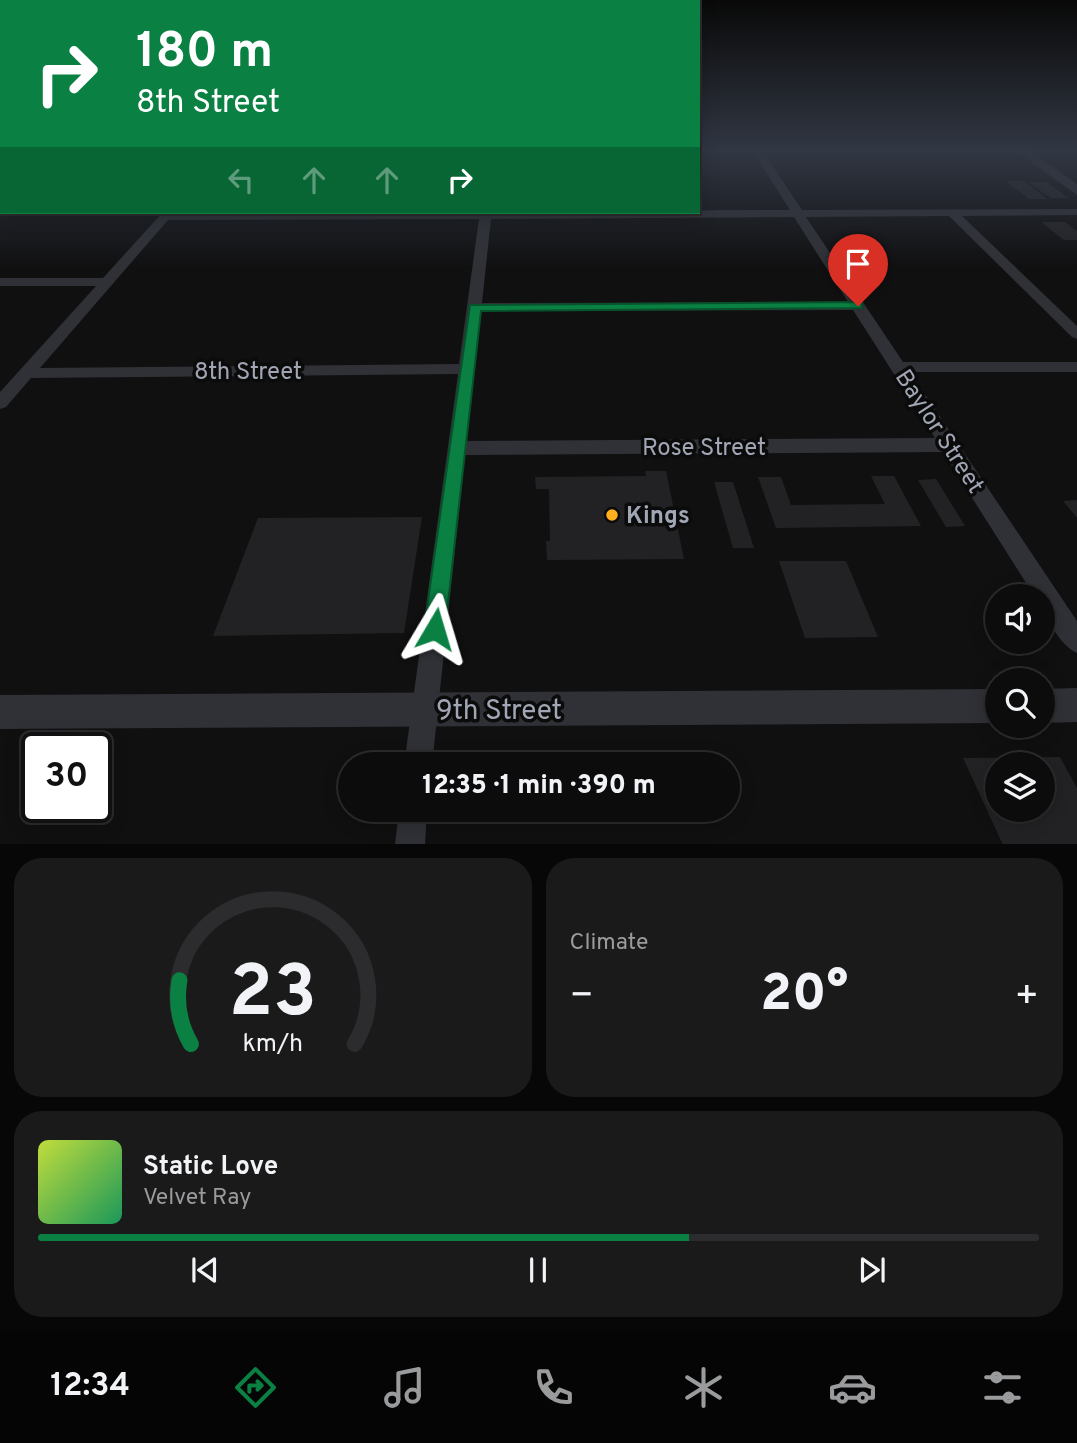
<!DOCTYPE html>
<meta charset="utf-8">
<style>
body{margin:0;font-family:Overpass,sans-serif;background:#1a1a1b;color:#f1f3f6;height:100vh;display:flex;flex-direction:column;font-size:26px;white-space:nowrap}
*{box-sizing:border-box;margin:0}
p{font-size:23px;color:#9a9b9d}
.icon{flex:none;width:38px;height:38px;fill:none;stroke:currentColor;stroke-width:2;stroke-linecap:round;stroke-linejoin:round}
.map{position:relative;height:844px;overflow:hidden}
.side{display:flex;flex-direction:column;gap:14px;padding:14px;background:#070707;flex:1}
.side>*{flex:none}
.banner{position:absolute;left:0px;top:0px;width:700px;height:214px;box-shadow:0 4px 18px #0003,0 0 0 2px #2c2c2e;background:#0b8043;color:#fff;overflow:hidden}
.buttons{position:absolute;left:985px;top:584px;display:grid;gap:14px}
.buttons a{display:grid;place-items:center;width:70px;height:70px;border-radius:50%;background:#0c0c0d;box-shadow:0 4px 18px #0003,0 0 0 2px #2c2c2e;font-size:35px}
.speed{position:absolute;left:21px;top:732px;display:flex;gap:14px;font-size:35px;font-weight:700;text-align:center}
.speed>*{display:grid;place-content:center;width:91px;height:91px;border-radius:50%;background:#0c0c0d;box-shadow:0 4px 18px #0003,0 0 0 2px #2c2c2e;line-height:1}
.speed .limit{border:4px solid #111;border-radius:10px;background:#fff;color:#111}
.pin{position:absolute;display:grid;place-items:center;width:60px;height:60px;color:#fff;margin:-72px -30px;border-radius:50% 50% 50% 0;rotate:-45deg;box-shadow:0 0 7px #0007}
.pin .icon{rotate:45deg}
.me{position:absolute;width:77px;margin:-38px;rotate:7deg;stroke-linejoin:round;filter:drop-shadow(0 0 5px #0008)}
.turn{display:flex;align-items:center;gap:24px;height:147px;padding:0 21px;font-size:32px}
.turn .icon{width:91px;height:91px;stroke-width:2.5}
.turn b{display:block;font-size:49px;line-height:60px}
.lanes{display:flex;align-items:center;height:66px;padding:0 21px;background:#0003;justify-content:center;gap:35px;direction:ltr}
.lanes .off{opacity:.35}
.big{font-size:52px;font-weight:800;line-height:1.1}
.side .tile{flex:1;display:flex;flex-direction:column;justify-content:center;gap:10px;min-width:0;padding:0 24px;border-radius:28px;background:#1a1a1b}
.side .dial{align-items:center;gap:0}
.dial svg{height:182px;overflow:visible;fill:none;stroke:#2c2c2e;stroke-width:7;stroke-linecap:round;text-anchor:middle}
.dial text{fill:#f1f3f6;stroke:none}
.song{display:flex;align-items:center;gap:21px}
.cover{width:84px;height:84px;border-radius:10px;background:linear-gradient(135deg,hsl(70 70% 55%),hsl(150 70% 35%))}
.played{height:7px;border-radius:4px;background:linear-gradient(90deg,#0b8043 65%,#2c2c2e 65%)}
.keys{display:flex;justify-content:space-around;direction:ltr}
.heat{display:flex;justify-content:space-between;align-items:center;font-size:38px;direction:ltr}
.side .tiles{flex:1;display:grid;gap:14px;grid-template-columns:1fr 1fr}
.tile:last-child{grid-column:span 2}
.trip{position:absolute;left:338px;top:752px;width:402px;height:70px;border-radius:35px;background:#0c0c0d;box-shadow:0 4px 18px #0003,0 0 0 2px #2c2c2e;font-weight:800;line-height:70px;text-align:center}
.tab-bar{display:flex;height:112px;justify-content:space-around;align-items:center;background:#050505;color:#9a9b9d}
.tab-bar .icon{width:49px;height:49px}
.tab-bar .active{color:#0b8043}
.tab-bar b{font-size:32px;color:#f1f3f6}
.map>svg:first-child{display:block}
</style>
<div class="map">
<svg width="1077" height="845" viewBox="0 0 1077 845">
<rect width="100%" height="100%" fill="#101011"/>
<g fill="#222225" fill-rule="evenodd">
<polygon points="1043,149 1077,149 1077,158 1054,157"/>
<polygon points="1006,181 1024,181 1047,199 1029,199"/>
<polygon points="1028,182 1046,182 1069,198 1051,198"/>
<polygon points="1041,222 1065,222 1077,231 1077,240 1064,240"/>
<polygon points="645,471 666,471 684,559 547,560 546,541 550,541 549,489 536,489 535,477 646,476"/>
<polygon points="871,476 894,476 921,526 776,528 758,477 781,477 791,505 885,504"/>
<polygon points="936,479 965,526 946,527 918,480"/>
<polygon points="714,482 733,482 754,548 733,548"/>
<polygon points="1077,500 1077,518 1063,501"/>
<polygon points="422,517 404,633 213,636 258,518"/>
<polygon points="779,561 846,561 878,637 805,638"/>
<path d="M1060,757L1077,788V845H1003L963,758ZM998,765H1043V810H998Z"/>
</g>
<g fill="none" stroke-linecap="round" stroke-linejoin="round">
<g fill="#303136" fill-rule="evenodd">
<path d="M698,149H1024L1019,153H764L802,210L1077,209V215L962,216L1077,326V339L1072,337L949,216L806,217L903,362H1077V372H910L1077,621V653C1060,646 1043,615 1043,597H1035L943,452L465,455L432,765H404L458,374L31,378L6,407L0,409V392L96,286H0V278H103L163,212L790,210L754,153H698ZM794,217L848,302L482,303L491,219ZM479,219L459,364L40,368L168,220ZM853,310L935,438L467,441L481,311Z"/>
<polygon points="399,810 427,810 425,845 395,845"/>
</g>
<g fill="#303136" fill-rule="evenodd">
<polygon points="1013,149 1028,149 1077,184 1077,195"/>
<polygon points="1077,688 1077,722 1043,723 1043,689"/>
<polygon points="998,689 998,723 0,729 0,695"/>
</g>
</g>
<linearGradient id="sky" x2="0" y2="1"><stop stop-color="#090909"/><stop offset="0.56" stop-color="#313743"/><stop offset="1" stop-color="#313743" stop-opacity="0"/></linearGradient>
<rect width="1077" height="268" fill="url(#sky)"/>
<polygon fill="#0b8043" stroke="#07532c" stroke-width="2" points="858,302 862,303 862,308 481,311 445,629 442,636 435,639 427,636 424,629 470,305"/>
<circle fill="#feaf1b" stroke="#0b0b0c" stroke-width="2.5" cx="612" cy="515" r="7"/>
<g text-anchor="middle" stroke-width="7" stroke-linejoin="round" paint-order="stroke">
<g font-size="24" fill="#a0a6b3" stroke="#0b0b0c">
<text x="248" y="379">8th Street</text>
<text transform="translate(940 431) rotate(57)" y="8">Baylor Street</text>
<text x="704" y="455">Rose Street</text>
</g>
<g font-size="24" font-weight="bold" fill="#a0a6b3" stroke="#0b0b0c" text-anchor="start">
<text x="626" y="523">Kings</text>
</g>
<g font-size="28" fill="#a0a6b3" stroke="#0b0b0c">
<text x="499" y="719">9th Street</text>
</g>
</g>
</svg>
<div class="buttons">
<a><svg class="icon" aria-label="sound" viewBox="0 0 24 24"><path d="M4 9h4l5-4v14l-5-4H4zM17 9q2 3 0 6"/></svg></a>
<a><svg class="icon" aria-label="search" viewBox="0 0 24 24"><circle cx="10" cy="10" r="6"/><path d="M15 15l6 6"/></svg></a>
<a><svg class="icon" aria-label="layers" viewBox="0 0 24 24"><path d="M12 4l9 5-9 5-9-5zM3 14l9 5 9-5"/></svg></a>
</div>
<div class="speed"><div class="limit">30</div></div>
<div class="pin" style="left:858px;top:306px;background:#d93025"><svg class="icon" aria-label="arrive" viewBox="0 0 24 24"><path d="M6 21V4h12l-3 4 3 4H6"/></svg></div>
<svg class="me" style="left:435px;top:629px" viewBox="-20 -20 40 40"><path d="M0-17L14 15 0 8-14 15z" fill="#0b8043" stroke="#fff" stroke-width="4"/></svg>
<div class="trip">12:35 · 1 min · 390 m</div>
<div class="banner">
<div class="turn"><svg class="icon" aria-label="right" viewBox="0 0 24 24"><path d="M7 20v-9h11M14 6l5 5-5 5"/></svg><div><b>180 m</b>8th Street</div></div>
<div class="lanes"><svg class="icon off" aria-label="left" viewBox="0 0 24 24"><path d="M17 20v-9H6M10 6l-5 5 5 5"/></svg><svg class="icon off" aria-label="ahead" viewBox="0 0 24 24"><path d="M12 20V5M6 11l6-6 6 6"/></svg><svg class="icon off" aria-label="ahead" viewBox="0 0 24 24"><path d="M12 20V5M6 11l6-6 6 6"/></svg><svg class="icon" aria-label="right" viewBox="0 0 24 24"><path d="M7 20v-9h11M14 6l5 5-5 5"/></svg></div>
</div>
</div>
<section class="side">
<div class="tiles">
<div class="tile dial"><svg viewBox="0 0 100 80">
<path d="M14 69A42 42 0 1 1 86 69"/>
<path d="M14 69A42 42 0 0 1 9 41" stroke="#0b8043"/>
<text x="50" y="56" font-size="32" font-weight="700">23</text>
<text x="50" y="72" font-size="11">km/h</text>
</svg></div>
<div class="tile"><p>Climate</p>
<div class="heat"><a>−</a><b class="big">20°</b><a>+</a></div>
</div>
<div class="tile">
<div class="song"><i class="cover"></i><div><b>Static Love</b><p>Velvet Ray</p></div></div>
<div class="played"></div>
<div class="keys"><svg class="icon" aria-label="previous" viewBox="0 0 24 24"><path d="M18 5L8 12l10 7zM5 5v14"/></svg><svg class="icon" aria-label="pause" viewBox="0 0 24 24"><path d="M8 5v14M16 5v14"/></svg><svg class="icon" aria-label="next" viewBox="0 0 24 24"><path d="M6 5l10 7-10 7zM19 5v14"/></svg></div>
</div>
</div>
</section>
<nav class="tab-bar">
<b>12:34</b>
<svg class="icon active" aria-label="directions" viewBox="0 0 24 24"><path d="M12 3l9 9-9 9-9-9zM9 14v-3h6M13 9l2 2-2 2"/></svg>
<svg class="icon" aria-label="music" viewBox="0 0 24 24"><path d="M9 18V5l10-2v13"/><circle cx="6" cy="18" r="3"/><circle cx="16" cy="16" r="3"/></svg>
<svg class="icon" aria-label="phone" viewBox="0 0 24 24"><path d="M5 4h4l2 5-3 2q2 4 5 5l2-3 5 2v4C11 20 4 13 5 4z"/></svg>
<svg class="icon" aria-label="climate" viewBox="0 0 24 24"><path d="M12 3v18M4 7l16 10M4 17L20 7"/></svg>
<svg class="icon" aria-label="car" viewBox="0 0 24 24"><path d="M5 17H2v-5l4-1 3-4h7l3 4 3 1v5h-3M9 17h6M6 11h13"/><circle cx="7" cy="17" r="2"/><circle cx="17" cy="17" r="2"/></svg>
<svg class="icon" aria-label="filters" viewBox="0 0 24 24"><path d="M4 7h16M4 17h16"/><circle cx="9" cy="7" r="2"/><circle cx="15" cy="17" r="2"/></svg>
</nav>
